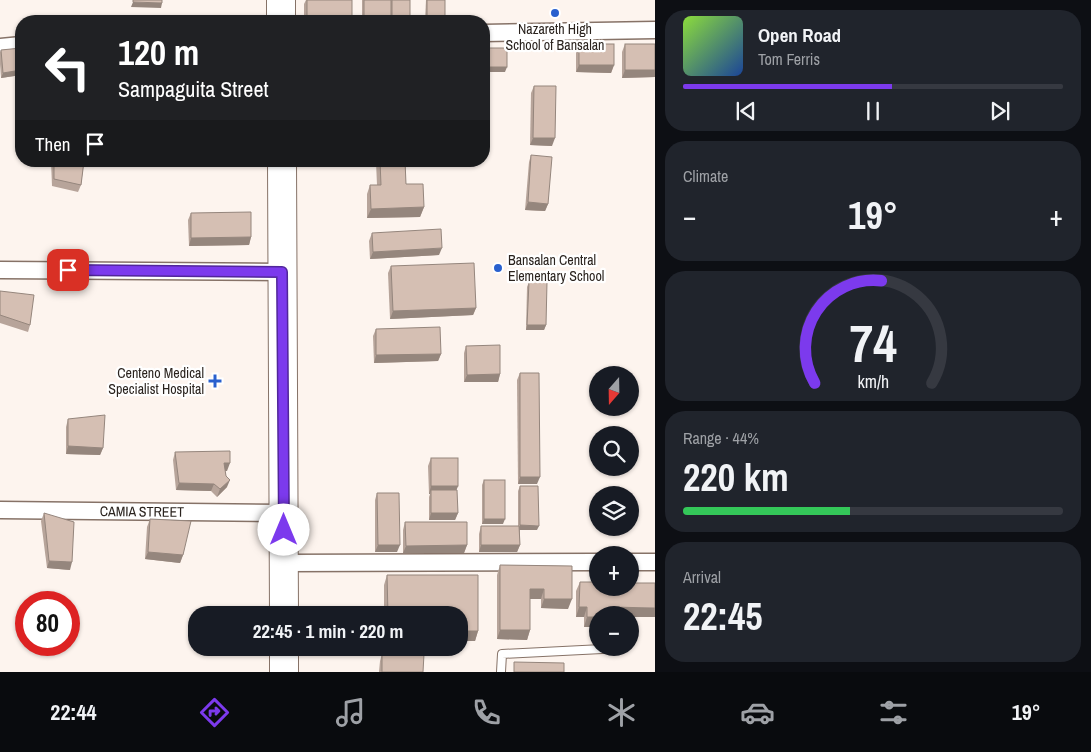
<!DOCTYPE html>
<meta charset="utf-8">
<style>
body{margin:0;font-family:"Archivo Narrow",sans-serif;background:#20242c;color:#f1f3f6;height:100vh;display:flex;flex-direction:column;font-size:19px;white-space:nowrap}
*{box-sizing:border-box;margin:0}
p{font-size:16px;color:#9ea1a6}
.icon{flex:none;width:28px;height:28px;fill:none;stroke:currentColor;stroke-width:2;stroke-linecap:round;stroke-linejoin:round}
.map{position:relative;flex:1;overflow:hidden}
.drawer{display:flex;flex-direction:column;gap:10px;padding:10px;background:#0d0f14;width:436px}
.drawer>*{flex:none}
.guide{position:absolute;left:15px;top:15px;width:475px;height:152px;border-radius:20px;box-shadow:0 1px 4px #0004;background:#202124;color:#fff;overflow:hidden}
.needle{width:32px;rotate:200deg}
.controls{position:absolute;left:589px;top:366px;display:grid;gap:10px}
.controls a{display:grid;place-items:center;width:50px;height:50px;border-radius:50%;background:#171b24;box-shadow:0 1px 4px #0004;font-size:25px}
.speed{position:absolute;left:15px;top:591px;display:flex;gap:10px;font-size:25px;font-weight:700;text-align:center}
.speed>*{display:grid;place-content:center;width:65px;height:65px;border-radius:50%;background:#171b24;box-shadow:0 1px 4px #0004;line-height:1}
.speed .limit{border:8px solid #d22;background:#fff;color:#111}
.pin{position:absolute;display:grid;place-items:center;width:42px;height:42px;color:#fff;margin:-21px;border-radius:10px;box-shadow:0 2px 8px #0006}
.me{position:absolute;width:55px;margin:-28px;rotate:0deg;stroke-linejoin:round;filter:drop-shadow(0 0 4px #0008)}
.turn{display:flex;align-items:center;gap:18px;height:105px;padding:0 20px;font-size:22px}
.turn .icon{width:65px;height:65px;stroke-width:2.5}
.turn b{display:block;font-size:35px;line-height:42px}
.then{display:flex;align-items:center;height:48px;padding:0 20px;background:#0003;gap:10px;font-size:19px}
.big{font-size:38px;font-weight:800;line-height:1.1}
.drawer .tile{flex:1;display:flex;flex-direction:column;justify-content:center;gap:8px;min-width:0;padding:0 18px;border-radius:20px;background:#20242c}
.drawer .dial{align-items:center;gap:0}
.dial svg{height:130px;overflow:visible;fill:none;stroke:#363941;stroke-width:7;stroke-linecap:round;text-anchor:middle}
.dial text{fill:#f1f3f6;stroke:none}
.song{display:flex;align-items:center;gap:15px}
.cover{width:60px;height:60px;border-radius:8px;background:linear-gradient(135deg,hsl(90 70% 55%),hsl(220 70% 35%))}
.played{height:5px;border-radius:2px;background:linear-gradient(90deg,#7c3aed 55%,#363941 55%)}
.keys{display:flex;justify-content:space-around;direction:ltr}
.heat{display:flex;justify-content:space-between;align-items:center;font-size:28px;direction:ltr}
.charge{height:8px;border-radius:4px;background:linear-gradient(90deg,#34c759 44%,#363941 0)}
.trip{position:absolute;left:188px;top:606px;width:280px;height:50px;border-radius:20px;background:#171b24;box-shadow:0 1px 4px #0004;font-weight:800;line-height:50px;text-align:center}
.tabs{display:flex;height:80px;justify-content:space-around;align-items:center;background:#090b0e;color:#9ea1a6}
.tabs .icon{width:35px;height:35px}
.tabs .selected{color:#7c3aed}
.tabs b{font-size:22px;color:#f1f3f6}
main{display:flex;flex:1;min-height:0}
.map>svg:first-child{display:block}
</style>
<main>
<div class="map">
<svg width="655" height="672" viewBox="0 0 655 672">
<rect width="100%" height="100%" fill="#fdf4ee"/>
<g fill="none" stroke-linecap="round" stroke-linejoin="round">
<defs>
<polyline id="lane" points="501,672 502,654 622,648"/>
<g id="street">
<polyline points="484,33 655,30"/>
<polyline points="0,47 21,45"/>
<polyline points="0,270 282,272"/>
<path id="s1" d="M0,510L284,513"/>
<polyline points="630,562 655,562"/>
<polyline points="284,563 598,562"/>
</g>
<g id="highway">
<polyline points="281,0 281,21"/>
<polyline points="282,161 284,615"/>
<polyline points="284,648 284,672"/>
</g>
</defs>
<use href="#lane" stroke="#867267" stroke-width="10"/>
<use href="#street" stroke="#867267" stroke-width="19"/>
<use href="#highway" stroke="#867267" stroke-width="30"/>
<use href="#lane" stroke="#fff" stroke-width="8"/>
<use href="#street" stroke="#fff" stroke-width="16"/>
<use href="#highway" stroke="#fff" stroke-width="28"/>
</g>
<g fill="#b7a49a">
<polygon points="306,0 352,0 352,21 304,21 304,4"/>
<rect x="362" y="0" width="48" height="21"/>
<polygon points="426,0 445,0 445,21 425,21"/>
<polygon points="579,44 614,65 611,73 576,72 576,51"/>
<polygon points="625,44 655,44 655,77 622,78 622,52"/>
<polygon points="21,48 21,75 1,78 0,64 0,52 1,50"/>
<polygon points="534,86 552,146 530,145 531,93"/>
<polygon points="531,155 548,204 545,211 525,210 529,162"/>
<polygon points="51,161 84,161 81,185 78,192 52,186"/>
<polygon points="366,161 405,161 406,184 424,207 420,217 367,218 367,194 370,185 377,185 376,162 366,162"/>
<polygon points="191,213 251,237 249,245 189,246 188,220"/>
<polygon points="372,233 439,255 370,259 369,241"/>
<polygon points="391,266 476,308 473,315 390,319 388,273"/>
<polygon points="529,282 546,325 544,330 526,330 527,287"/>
<polygon points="0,291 30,325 28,332 0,323"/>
<polygon points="376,329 441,354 438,361 374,363 373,336"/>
<polygon points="466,346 500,374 498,382 464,382 464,353"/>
<polygon points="520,373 537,484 518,484 517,380"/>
<polygon points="68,419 103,448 100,455 66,454 66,427"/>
<polygon points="175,452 227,471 225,471 227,487 217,497 211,491 176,490 173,460"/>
<polygon points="431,458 458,486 456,490 458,513 455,520 429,520 429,497 430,494 429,494 428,466"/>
<polygon points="484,480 503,524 482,524 482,485"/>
<polygon points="520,486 537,530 520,530 520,545 517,552 479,552 479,534 481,526 518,526 518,491"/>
<polygon points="377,493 397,552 375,552 375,500"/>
<polygon points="44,513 70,570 47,568 41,521"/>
<polygon points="150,519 183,555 180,563 145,559 147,527"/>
<polygon points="405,522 467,545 464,553 403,553 403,530"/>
<polygon points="500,565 572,566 568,609 541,608 541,599 530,599 530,630 527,640 497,639 497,575"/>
<polygon points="387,575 478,575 478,631 475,641 459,641 459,615 384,615 384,585"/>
<polygon points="580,582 655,617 630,617 630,615 598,615 598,627 584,627 584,617 576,617 576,591"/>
<polygon points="382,654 423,672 379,672 380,661"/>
</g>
<g fill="#95867d">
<polygon points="133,2 162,3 161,8 131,7"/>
<polygon points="307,20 352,21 306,21"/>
<polygon points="579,65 614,65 611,73 576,72"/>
<polygon points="484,67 507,67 505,72 484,72"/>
<polygon points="21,70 21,75 1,78 3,73"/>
<polygon points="625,70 655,70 655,77 622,78"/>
<polygon points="533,138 555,138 552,146 530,145"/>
<polygon points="366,161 377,161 376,162 366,162"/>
<polygon points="528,202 548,204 545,211 525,210"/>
<polygon points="424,207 420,217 367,218 371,209"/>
<polygon points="251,237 249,245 189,246 191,238"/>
<polygon points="442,248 439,255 370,259 373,252"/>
<polygon points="476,308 473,315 390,319 393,311"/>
<polygon points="527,325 546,325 544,330 526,330"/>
<polygon points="441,354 438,361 374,363 376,355"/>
<polygon points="500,374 498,382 464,382 467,375"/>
<polygon points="68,446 103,448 100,455 66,454"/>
<polygon points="224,463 230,463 227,471 221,471"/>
<polygon points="520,477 540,477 537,484 518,484"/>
<polygon points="230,480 227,487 217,497 220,489"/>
<polygon points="179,483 214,484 211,491 176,490"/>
<polygon points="431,486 458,486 455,494 431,490 430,494 429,494"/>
<polygon points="431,513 458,513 455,520 429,520"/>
<polygon points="484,519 505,519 503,524 482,524"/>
<polygon points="520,525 539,526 537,530 518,530"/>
<polygon points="378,545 400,545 397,552 375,552"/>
<polygon points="467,545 464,553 403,553 406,546"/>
<polygon points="481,545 520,545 517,552 479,552"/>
<polygon points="148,552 183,555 180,563 145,559"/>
<polygon points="49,561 72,562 70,570 47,568"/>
<polygon points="530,589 544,589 541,599 527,599"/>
<polygon points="544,599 572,599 568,609 541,608"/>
<polygon points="579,607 587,607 584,617 576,617"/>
<polygon points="610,607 655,608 655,617 630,617 630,615 607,615"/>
<polygon points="587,617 598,617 598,627 584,627"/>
<polygon points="500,630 530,630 527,640 497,639"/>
<polygon points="459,631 478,631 475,641 459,641"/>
</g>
<g fill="#d5bfb3" stroke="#95867d">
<polygon points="133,0 162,0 162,3 133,2"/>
<polygon points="307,0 352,0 352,21 307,20"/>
<rect x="364" y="0" width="27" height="21"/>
<rect x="392" y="0" width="18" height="21"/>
<rect x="427" y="0" width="18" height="21"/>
<rect x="579" y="44" width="35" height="21"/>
<rect x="625" y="44" width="30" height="26"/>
<polygon points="21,48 21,70 3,73 1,50"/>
<rect x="484" y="48" width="23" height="19"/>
<polygon points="534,86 556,86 555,138 533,138"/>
<polygon points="531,155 552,157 548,204 528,202"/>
<polygon points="54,161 84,161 81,185 54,179"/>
<polygon points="380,161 405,161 406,184 423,184 424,207 371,209 370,185 381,185"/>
<polygon points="251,212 251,237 191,238 191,213"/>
<polygon points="441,229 442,248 373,252 372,233"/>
<polygon points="474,263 476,308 393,311 391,266"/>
<polygon points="529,282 547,282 546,325 527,325"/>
<polygon points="0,291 34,295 30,325 0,315"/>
<polygon points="440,327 441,354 376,355 376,329"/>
<polygon points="500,345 500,374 467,375 466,346"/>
<polygon points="520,373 539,373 540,477 520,477"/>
<polygon points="105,415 103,448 68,446 68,419"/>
<polygon points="230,451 230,463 224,463 226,476 230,480 220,489 214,484 179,483 175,452"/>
<rect x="431" y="458" width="27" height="28"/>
<rect x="484" y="480" width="21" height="39"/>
<polygon points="520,486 538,486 539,526 520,525"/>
<polygon points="431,490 457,490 458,513 431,513"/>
<polygon points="377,493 399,493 400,545 378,545"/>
<polygon points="44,513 74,522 72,562 49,561"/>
<polygon points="150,519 191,521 183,555 148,552"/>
<polygon points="405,522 467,522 467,545 406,546"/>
<polygon points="481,526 519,526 520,545 481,545"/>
<polygon points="500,565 572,566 572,599 544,599 544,589 530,589 530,630 500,630"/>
<polygon points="387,575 478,575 478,631 459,631 459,615 388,615"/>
<polygon points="580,582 598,582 598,588 630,588 630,583 655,583 655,608 610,607 610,615 598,615 598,617 587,617 587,607 579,607"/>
<polygon points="382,654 424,654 423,672 382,672"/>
<polygon points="514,662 564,663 564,672 514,672"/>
</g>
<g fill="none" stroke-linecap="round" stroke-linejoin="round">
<defs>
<polyline id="route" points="68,270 282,272 284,530"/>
</defs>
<use href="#route" stroke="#51269a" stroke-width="12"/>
<use href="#route" stroke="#7c3aed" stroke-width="9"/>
</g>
<g fill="#2960ce" stroke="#fff" stroke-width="2">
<circle cx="555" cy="13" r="5"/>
<circle cx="498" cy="268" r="5"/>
<path d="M212.5 373.5h5v5h5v5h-5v5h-5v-5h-5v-5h5z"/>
</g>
<g text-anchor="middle" stroke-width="4.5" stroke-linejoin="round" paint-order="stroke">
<g font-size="14" fill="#2a231e" stroke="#fff">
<text x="555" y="34">Nazareth High<tspan x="555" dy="16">School of Bansalan</tspan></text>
<text x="508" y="265" text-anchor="start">Bansalan Central<tspan x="508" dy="16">Elementary School</tspan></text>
<text x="204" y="378" text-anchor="end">Centeno Medical<tspan x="204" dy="16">Specialist Hospital</tspan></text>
</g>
<g font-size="14" fill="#2a231e" stroke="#fff">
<text dy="5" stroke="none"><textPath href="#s1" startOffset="142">CAMIA STREET</textPath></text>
</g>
</g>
</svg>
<div class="controls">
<a><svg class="needle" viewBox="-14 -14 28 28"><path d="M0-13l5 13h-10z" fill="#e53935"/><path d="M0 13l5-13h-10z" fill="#9ea1a6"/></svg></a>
<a><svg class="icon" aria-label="search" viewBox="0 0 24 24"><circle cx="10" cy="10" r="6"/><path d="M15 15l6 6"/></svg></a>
<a><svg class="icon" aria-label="layers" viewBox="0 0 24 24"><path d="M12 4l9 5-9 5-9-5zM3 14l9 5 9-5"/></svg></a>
<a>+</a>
<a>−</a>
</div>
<div class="speed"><div class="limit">80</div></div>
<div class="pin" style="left:68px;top:270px;background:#d93025"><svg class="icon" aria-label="arrive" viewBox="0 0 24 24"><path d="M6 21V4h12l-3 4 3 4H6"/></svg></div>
<svg class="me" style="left:284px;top:530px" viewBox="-20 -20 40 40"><circle r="19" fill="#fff"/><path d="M0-13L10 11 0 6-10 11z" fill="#7c3aed"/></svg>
<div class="trip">22:45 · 1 min · 220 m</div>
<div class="guide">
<div class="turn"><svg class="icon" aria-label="left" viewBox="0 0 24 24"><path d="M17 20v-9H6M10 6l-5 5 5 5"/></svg><div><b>120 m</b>Sampaguita Street</div></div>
<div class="then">Then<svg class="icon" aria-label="arrive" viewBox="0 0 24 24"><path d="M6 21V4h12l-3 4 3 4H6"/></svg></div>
</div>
</div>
<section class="drawer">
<div class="tile">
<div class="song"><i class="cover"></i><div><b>Open Road</b><p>Tom Ferris</p></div></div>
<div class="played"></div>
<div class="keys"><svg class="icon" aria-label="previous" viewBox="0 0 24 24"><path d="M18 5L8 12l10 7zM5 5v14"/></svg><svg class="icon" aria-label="pause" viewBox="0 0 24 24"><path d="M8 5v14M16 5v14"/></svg><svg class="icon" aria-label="next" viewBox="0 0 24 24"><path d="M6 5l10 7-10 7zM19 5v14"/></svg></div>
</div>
<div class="tile"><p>Climate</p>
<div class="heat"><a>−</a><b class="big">19°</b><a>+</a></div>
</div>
<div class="tile dial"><svg viewBox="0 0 100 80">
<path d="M14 69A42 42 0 1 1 86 69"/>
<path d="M14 69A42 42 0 0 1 55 6" stroke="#7c3aed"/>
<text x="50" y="56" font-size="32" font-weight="700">74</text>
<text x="50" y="72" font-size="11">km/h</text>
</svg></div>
<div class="tile"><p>Range · 44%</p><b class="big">220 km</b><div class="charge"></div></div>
<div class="tile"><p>Arrival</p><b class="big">22:45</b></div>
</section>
</main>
<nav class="tabs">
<b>22:44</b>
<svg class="icon selected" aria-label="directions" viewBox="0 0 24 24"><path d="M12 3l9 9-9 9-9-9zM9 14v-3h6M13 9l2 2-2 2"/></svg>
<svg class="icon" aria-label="music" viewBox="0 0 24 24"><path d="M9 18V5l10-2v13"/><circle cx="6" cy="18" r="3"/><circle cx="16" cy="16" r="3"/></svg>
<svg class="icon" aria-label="phone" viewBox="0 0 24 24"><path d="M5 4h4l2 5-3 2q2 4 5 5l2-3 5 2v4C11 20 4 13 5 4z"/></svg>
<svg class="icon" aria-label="climate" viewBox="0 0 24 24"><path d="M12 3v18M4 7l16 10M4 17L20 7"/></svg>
<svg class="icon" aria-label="car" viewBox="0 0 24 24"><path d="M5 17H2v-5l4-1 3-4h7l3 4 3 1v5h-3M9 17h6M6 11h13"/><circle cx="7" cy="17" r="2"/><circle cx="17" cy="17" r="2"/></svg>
<svg class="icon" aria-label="filters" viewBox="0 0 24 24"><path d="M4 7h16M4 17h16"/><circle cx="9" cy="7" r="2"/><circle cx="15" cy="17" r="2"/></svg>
<b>19°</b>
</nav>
